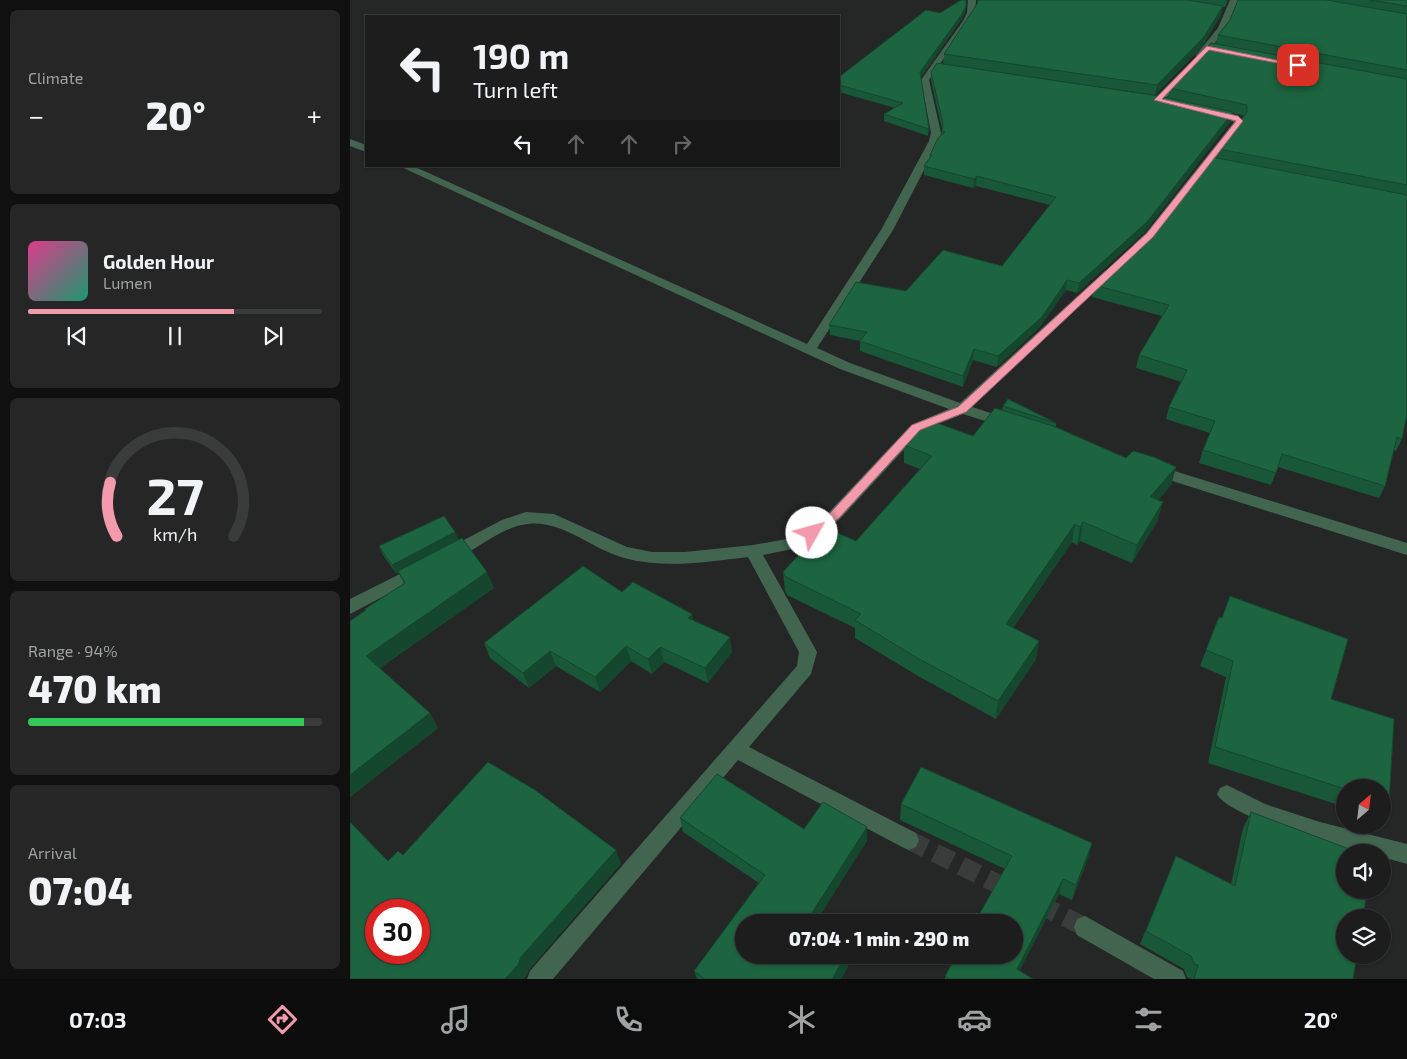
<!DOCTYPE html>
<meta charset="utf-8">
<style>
body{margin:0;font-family:"Exo 2",sans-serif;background:#252625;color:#f1f3f6;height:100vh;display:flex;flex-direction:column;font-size:19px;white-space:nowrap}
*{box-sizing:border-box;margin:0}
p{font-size:16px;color:#a0a2a3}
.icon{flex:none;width:28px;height:28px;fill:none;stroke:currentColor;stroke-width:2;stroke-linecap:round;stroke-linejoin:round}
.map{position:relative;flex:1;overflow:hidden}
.side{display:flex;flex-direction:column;gap:10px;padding:10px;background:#0f100f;width:350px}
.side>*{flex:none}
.banner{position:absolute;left:15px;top:15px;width:475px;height:152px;border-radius:0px;box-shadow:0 1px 4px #0004,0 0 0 1px #3a3b3b;background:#1c1d1c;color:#f1f3f6;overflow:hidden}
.needle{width:32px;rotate:28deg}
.buttons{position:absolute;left:986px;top:779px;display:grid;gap:10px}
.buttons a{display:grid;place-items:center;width:55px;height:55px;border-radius:50%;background:#1c1d1c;box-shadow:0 1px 4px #0004,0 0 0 1px #3a3b3b;font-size:25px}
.speed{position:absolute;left:15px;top:899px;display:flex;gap:10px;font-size:25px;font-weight:700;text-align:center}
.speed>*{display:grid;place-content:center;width:65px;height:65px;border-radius:50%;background:#1c1d1c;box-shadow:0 1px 4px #0004,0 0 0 1px #3a3b3b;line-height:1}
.speed .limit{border:8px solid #d22;background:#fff;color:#111}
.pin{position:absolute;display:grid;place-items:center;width:42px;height:42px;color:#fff;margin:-21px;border-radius:10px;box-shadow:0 2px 8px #0006}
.me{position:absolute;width:55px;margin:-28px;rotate:52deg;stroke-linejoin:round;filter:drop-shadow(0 0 4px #0008)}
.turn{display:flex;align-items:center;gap:18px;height:105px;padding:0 25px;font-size:22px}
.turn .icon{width:65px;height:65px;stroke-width:2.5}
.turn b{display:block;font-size:35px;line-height:42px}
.lanes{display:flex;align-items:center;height:48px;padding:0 25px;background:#0003;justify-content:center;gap:25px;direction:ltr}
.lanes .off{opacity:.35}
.big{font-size:38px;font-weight:800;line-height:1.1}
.side .widget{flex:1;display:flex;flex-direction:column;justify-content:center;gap:8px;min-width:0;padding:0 18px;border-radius:8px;background:#252625}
.side .dial{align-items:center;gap:0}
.dial svg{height:130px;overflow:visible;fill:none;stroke:#3a3b3b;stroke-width:7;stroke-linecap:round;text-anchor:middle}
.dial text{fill:#f1f3f6;stroke:none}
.song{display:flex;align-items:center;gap:15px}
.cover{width:60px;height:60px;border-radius:8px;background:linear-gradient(135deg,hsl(330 70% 55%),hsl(160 70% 35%))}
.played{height:5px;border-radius:2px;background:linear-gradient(90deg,#f39aac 70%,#3a3b3b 70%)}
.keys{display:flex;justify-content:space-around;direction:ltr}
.heat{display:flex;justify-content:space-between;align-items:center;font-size:28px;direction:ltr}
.charge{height:8px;border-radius:4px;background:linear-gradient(90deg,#34c759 94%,#3a3b3b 0)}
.trip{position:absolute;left:385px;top:914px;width:288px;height:50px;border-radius:25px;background:#1c1d1c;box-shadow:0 1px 4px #0004,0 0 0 1px #3a3b3b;font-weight:800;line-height:50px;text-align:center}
.tabs{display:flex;height:80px;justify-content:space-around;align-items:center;background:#0b0c0b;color:#a0a2a3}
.tabs .icon{width:35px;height:35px}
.tabs .current{color:#f39aac}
.tabs b{font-size:22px;color:#f1f3f6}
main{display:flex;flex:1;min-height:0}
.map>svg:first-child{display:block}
</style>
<main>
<section class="side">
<div class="widget"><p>Climate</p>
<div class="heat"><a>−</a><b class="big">20°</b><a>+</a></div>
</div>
<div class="widget">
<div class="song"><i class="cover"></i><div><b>Golden Hour</b><p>Lumen</p></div></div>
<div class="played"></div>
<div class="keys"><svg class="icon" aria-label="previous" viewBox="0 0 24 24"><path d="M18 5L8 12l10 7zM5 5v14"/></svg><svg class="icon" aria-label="pause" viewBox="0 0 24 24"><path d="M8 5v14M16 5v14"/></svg><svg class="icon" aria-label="next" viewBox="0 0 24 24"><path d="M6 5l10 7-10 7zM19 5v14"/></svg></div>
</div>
<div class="widget dial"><svg viewBox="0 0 100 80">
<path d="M14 69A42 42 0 1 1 86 69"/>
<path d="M14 69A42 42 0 0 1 10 36" stroke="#f39aac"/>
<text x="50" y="56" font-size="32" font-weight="700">27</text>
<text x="50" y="72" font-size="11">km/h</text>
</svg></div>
<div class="widget"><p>Range · 94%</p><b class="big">470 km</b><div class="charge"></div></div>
<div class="widget"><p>Arrival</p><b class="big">07:04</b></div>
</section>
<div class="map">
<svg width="1057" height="979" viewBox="0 0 1057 979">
<rect width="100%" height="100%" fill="#252726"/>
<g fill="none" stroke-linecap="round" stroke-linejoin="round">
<polyline stroke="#3a3c3b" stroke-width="19" stroke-dasharray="19 10" stroke-linecap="butt" points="559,840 735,927"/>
<g fill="#426550" fill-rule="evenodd">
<path d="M618,0H626L625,13L579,80L591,133L589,141L543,230L467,348L500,363L610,403L755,271L759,269L765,273L622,407L662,420L664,423L662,426L657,428L613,414L571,431L490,519L468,537L447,548L413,555L467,652L461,674L399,747L566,833L569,840L566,847L559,850L552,847L388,760L203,979H177L180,971L447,666L449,652L398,557C356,562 315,569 274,558C241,549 213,520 178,524C151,526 125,553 99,561L93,559L91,555L93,551L152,520L176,512L204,514L277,547L302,552H335L403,545L437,539L456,529L480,511L561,425L599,409L490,369L49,166H63L457,344L531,230L579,141L581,133L571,80L613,21L617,13Z"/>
<polygon points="880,0 888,0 876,29 852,59 846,59 846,55 868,28"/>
<polygon points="833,72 837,75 836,77 815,99 826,101 826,105 805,102 805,98 830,73"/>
<polygon points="863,109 888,116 895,121 804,237 793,247 785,247 783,245 796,233 884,122 860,114 860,110"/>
<polygon points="0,139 16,145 16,152 0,146"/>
<polygon points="805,465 1057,543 1057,555 800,474 798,470 800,466"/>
<polygon points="70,564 76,566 78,570 76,574 0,614 0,599"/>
<path d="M877,785L915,804L970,822L1057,844V864L1032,857V852C1026,852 1019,853 1013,852C986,846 878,817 867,794L870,788Z"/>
<polygon points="735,916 833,971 836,979 804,979 727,935 724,927 727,919"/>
</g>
</g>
<g fill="#185737">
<polygon points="616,0 615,12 611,20 571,77 579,129 578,136 534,121 534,114 545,108 489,92 489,77 590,13"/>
<polygon points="628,0 878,0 875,7 873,7 871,15 852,47 805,95 593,64 594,54 627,4"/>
<polygon points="888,0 1057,0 1057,415 1052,439 1046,451 1043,450 1035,486 1029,498 928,467 921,485 849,463 853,450 860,433 816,419 819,407 832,382 786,368 789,355 812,316 742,297 744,285 808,227 867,158 869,149 894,116 883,113 881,121 795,232 727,293 716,290 690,327 647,367 623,360 613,387 510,351 510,341 480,335 479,325 556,291 652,266 700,205 626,186 623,188 574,175 574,166 579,159 580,155 591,135 592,129 581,80 581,72 818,98 820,88 866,44 868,35 880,20"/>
<polygon points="653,406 706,423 706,427 776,458 826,467 821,485 808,500 808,520 782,563 730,541 727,545 722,542 663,628 689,641 686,659 646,719 568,676 505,638 505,628 437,595 435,590 433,572 506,541 570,469 554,463 554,445 623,436 652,410"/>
<polygon points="109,539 144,588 30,668 80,713 88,728 0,797 0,621 16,611 15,609 54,584 48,572 46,573 33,555 29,546"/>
<polygon points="272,592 344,620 382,652 358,683 314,662 302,674 281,661 250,692 206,666 179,688 140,658 134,643"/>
<polygon points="880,596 998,639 981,699 1044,719 1039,803 1032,813 1032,788 995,788 995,807 858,763 876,677 850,666 869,617 872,618"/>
<polygon points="551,804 742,843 738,858 722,900 709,894 669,971 683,979 595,979 595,976 655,869 550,820"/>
<polygon points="901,812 1003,979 841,979 837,977 834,969 790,944 826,856 881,884 893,828"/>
<polygon points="330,818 454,829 517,827 517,841 394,922 502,959 491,979 347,979 344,971 409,883 333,832"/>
</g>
<g fill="#14472d">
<polygon points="616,6 615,12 611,20 569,79 570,72"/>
<polygon points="873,6 871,15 852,47 805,95 807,85"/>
<polygon points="883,112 881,121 795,232 727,293 729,283"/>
<polygon points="627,176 626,186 623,188 624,179"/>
<polygon points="717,280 716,290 690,327 647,367 648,356"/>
<polygon points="624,349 623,360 613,387 613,376"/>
<polygon points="826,467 821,485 795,515 800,497"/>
<polygon points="813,502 808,520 782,563 787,545"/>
<polygon points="733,522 730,541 727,545 730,527"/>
<polygon points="725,524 722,542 653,642 656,624"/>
<polygon points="105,532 109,540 46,573 42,565"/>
<polygon points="137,572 144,588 25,671 16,656"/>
<polygon points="342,614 345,629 338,618"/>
<polygon points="380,637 382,652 358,683 355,668"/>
<polygon points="689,641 686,659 646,719 648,701"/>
<polygon points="276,646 281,661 250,692 245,677"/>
<polygon points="310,647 314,662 302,674 298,659"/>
<polygon points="200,651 206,666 179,688 173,673"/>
<polygon points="80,713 88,728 0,797 0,775"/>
<polygon points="517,827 517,841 466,922 458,922 458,919"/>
<polygon points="742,843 738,858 722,900 726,885"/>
<polygon points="266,850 271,864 179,970 175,978 174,979 155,979 171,957"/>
<polygon points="713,879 709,894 665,979 667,969"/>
<polygon points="496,955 502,955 502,959 491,979 482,979"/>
</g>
<g fill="#1c6540" stroke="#14472d" fill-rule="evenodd">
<polygon points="611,0 616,0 616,6 612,14 570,72 579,129 534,114 553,103 489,85 489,77 576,10 590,13"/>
<polygon points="628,0 837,0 873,6 854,37 807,85 594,54 627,4"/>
<polygon points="888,0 976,0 1057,14 1057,70 868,35 880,20"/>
<polygon points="1020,0 1057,0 1057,6"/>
<polygon points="861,43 1057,79 1057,185 869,149 897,112 897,105 820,88"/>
<polygon points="587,63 809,96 883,112 797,222 729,283 717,280 692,317 648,356 624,349 613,376 510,341 517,332 479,325 506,282 556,291 593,250 652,266 706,197 627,176 624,179 574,166 582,155 580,155 588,138 595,132 592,131 593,123 581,72"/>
<polygon points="862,157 1057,195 1057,415 1052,439 1047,437 1035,486 932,454 926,473 853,450 865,421 819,407 837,370 789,355 819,305 744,285 808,227"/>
<polygon points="658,399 706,423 653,406"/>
<polygon points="645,408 703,426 776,458 783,451 804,457 826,467 800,497 813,502 787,545 733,522 730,527 725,524 656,624 689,641 648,701 569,659 505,620 511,614 436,577 433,572 474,527 506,541 582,456 554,445 576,419 623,436"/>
<polygon points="94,516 105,532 42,565 29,546"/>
<polygon points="112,538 137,572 16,656 80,713 0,775 0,621 16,610 15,609 55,583 48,571"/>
<polygon points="233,566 272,592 283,582 342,614 338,618 380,637 355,668 310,647 298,659 276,646 245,677 200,651 173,673 134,643"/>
<polygon points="880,596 998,639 981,699 1044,719 1039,803 1032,801 1032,788 995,788 995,789 865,747 883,661 856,650 869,617 872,618"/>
<path d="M138,762L185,790L266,850L171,957L168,965L155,979H0V822L38,861L48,851L53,855ZM26,910H69V952H26Z"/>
<polygon points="571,767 742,843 726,885 713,879 667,969 683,979 599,979 595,976 607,955 664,955 664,922 625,922 662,856 551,804"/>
<polygon points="367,774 454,829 473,802 517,827 458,919 463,922 394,922 394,955 496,955 482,979 355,979 344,971 415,875 330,818"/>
<polygon points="901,812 1007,852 995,852 995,890 1017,890 1013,918 995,918 995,955 1007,955 1003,979 844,979 848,965 844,964 841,956 796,931 826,856 885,886"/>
</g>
<polygon fill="#f39aac" stroke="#9e6470" points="857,46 951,65 948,67 859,50 812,99 888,116 893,121 803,237 616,412 570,430 489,518 466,536 458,536 456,533 458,530 481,512 562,425 608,407 797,233 886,121 804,100"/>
</svg>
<div class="buttons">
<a><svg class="needle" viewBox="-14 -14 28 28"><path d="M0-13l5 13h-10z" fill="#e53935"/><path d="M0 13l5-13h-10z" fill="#a0a2a3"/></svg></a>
<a><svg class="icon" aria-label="sound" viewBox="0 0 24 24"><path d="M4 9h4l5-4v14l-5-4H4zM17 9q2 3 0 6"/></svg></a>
<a><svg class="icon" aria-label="layers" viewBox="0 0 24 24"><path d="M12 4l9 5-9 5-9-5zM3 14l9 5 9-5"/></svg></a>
</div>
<div class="speed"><div class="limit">30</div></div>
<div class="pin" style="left:948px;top:65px;background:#d93025"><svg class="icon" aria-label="arrive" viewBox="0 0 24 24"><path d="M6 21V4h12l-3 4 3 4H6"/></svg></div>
<svg class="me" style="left:462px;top:533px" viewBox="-20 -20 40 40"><circle r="19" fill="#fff"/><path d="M0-13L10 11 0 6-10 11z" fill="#f39aac"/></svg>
<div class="trip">07:04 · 1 min · 290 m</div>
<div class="banner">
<div class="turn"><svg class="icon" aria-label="left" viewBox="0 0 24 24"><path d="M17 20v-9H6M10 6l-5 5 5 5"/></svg><div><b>190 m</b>Turn left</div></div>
<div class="lanes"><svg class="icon" aria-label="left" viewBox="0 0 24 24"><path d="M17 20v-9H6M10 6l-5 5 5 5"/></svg><svg class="icon off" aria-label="ahead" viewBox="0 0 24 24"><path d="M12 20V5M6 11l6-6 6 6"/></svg><svg class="icon off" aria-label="ahead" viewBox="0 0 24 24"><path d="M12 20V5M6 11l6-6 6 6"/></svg><svg class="icon off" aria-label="right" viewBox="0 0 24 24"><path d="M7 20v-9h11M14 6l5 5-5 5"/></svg></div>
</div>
</div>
</main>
<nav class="tabs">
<b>07:03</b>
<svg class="icon current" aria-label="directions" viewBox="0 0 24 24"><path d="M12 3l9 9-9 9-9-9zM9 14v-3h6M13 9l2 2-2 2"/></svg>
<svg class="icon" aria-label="music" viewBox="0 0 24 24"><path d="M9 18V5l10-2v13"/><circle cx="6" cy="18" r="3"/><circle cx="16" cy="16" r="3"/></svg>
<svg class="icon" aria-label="phone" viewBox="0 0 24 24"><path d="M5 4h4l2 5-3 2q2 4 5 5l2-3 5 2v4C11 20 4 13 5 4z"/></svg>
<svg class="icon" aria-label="climate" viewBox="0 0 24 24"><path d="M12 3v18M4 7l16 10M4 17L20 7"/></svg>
<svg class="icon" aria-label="car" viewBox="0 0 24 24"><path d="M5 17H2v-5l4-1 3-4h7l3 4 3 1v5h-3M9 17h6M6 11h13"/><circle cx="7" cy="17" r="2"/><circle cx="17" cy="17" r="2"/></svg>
<svg class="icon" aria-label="filters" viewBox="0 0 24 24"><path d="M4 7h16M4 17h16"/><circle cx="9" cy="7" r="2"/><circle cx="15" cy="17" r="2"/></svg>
<b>20°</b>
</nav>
